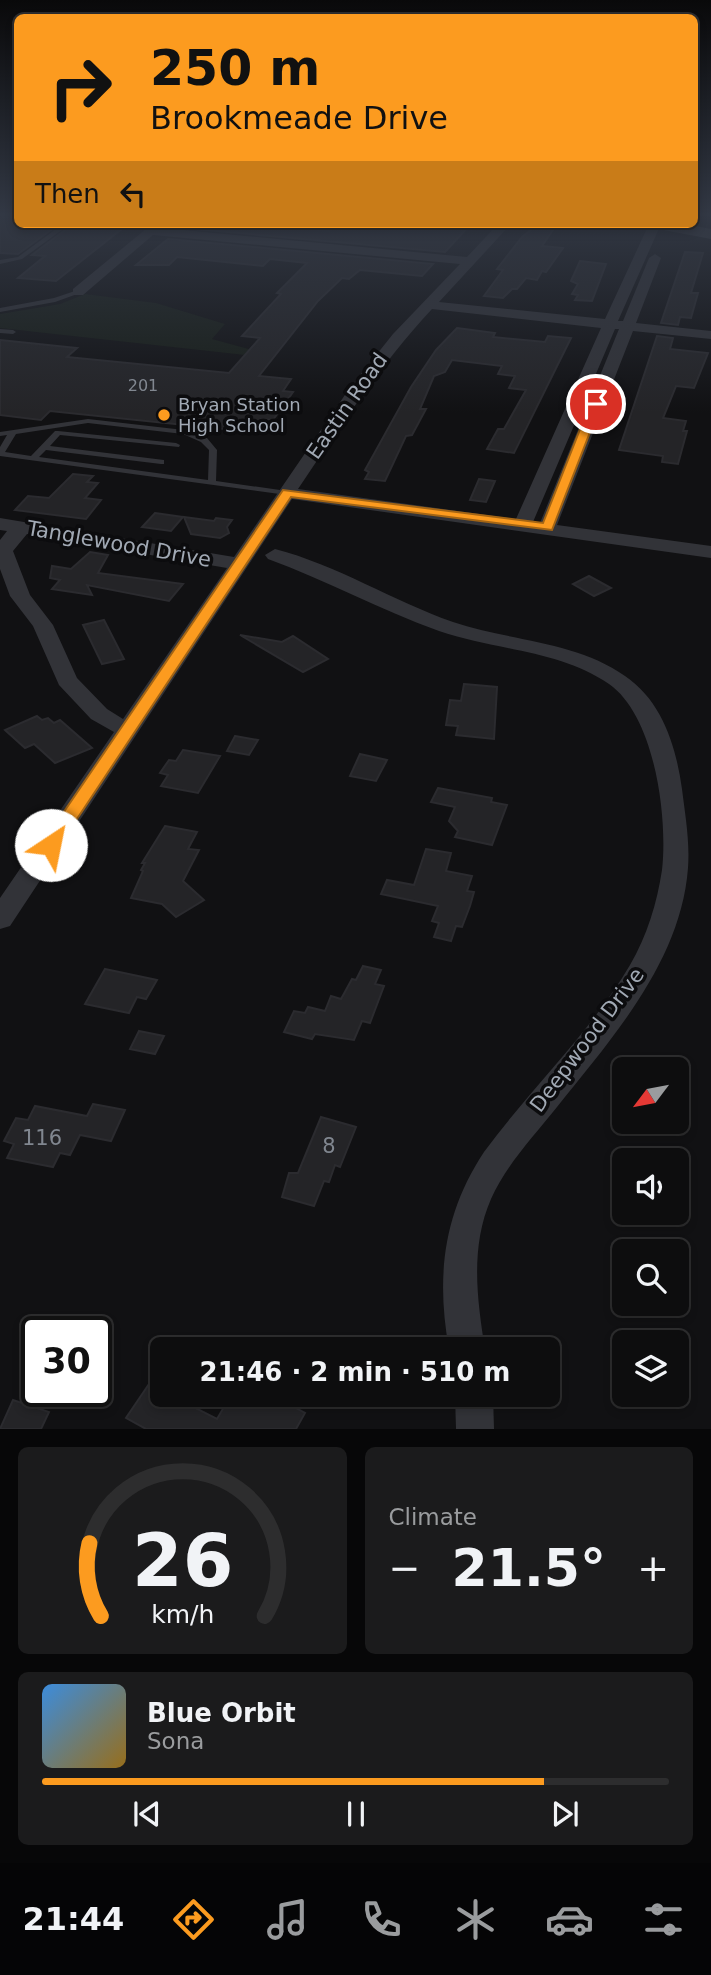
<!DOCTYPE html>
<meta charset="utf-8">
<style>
body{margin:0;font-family:"DejaVu Sans",sans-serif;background:#1b1b1c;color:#f1f3f6;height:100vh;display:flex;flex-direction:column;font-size:26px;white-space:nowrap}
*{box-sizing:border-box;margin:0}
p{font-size:23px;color:#9a9c9e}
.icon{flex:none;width:38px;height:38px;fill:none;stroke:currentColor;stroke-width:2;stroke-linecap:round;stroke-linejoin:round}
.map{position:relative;height:1429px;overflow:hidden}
.details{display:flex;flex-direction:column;gap:18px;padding:18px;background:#070708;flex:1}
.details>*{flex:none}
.top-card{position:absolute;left:14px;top:14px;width:684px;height:214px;border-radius:10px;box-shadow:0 4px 10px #0003,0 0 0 2px #2d2d2e;background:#fc9b1f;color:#111;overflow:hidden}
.needle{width:46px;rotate:238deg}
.buttons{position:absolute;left:612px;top:1057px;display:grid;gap:14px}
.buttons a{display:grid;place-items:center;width:77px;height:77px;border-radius:10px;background:#0d0d0e;box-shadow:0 4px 10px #0003,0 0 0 2px #2d2d2e;font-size:35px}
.speed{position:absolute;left:21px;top:1316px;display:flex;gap:14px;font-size:35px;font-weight:700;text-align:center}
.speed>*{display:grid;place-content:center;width:91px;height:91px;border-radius:50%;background:#0d0d0e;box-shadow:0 4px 10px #0003,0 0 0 2px #2d2d2e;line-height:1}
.speed .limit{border:4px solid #111;border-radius:10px;background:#fff;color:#111}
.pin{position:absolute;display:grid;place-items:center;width:60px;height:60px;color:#fff;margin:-30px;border:4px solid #fff;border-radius:50%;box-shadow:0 2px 7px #0007}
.me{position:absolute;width:77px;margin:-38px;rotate:34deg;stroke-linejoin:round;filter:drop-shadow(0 0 5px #0008)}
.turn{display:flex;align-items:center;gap:24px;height:147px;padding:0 21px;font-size:32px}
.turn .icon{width:91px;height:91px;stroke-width:2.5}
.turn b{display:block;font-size:49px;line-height:60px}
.then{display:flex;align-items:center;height:66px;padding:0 21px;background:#0003;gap:14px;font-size:26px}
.big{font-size:52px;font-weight:600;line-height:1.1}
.details .widget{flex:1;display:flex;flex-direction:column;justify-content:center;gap:10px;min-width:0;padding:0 24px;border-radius:10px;background:#1b1b1c}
.details .dial{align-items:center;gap:0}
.dial svg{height:182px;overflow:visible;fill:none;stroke:#2d2d2e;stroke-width:7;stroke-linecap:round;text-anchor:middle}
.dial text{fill:#f1f3f6;stroke:none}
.song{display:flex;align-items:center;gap:21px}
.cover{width:84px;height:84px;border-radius:10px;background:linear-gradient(135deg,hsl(210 70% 55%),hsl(40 70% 35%))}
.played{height:7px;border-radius:4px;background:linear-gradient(90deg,#fc9b1f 80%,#2d2d2e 80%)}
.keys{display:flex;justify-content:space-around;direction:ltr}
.heat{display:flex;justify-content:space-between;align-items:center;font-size:38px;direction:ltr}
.details .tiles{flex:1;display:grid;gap:18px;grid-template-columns:1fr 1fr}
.widget:last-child{grid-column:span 2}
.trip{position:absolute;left:150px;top:1337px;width:410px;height:70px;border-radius:10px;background:#0d0d0e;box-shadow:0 4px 10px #0003,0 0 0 2px #2d2d2e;font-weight:600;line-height:70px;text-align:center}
.tab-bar{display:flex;height:112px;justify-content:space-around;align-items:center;background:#050506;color:#9a9c9e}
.tab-bar .icon{width:49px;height:49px}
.tab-bar .current{color:#fc9b1f}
.tab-bar b{font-size:32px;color:#f1f3f6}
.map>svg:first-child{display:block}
</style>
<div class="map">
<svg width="711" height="1429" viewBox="0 0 711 1429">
<rect width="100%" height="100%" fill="#111113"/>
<polygon fill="#171d17" points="85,294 156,303 225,324 212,339 267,354 254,356 0,328 0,314 60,304"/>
<g fill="#242427" stroke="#2b2b2f" stroke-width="2">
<polygon points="0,213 18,213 18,224 59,224 18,254 0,253"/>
<polygon points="73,224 123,228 56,281 18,278 45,256 32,255"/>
<polygon points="189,224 258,224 329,231 336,224 402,227 402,224 471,224 445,252 184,228"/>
<polygon points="538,224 557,224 542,246 563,248 546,272 542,271 537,280 526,278 517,289 512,289 503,298 484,296 503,270 497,269 522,237"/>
<polygon points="168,239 433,264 422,276 360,270 349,279 342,278 318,301 259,376 291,379 283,391 293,392 273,420 261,419 252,432 50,411 41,420 0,415 0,340 77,348 67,357 229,373 260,338 242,336 281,294 277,293 307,263 270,259 263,266 177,257 169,265 136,265"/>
<polygon points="685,252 703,253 691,293 698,293 691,318 680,317 678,325 661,323"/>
<polygon points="580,261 606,264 592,301 575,300 578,295 572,294 578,284 571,281"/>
<polygon points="457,328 495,333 493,337 545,342 548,336 571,338 514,453 487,449 498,429 504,429 526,390 509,388 515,376 498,374 502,366 452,360 445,372 434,376 420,409 426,409 412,435 406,436 385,481 365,479 369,472 365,470 411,387 436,350"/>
<polygon points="657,336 673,338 670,349 708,353 694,388 676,386 663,418 686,421 683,431 687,431 678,464 662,462 663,456 619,450"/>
<polygon points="73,474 93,476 87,482 98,483 85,498 101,500 86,519 15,510 28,496 49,498"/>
<polygon points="479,479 495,481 486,502 470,500"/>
<polygon points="155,513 183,517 171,531 142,527"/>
<polygon points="184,517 214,521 216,518 232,520 227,527 229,533 220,538 191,534"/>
<polygon points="90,552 108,555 98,573 183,584 169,601 87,585 92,595 52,589 60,580 50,578 52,566 71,569"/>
<polygon points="589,576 611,588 594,596 573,584"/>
<polygon points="104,620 124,659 102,664 83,625"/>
<polygon points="240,635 282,642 293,636 328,659 303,672"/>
<polygon points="464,684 497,687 494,739 456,735 458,726 446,725 450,700 461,701"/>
<polygon points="37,716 42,720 48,718 54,723 60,720 92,748 55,763 34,744 25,748 5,730"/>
<polygon points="235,736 258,740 249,755 227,751"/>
<polygon points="183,750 220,756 198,793 161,786 168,775 160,773 169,760 176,761"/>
<polygon points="360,754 387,760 376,781 350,776"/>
<polygon points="438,788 492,798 491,802 507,805 492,845 455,837 458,831 449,821 455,807 431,802"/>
<polygon points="165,826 197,832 188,849 199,850 183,881 204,900 176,917 162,904 131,898 143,871 141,870 145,863 142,863"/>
<polygon points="426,849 451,853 446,871 472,876 467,891 474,892 470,906 462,927 456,926 451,941 434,937 439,923 432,921 438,906 381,894 387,880 414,885"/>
<polygon points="363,966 381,970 375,984 384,986 370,1023 362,1021 354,1040 315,1034 312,1039 284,1032 294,1011 305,1013 308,1007 325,1011 331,996 341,999 352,979 356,980"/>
<polygon points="105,969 157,980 146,999 137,997 129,1013 85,1004"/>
<polygon points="139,1031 164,1036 155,1054 130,1049"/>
<polygon points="93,1104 125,1110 111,1141 80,1135 70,1155 60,1153 53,1167 7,1158 14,1144 4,1141 16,1118 28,1120 35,1106 87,1116"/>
<polygon points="321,1117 356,1127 340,1167 335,1165 329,1182 324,1181 314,1206 282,1197 289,1173 298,1173"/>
<polygon points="149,1384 163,1391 163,1395 170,1395 217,1419 231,1395 303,1395 296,1408 305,1413 296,1429 146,1429 126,1418"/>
<polygon points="13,1400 49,1412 41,1429 0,1429"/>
</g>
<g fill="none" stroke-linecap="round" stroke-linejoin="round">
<g fill="#323338" fill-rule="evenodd">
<polygon points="63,224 70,224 22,259 0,264 0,260 18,257"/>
<polygon points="78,290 81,292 80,293 55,302 0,312 0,308 54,298"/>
<polygon points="0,329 13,330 16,332 13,334 0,333"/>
<path d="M88,419L184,430L207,438L217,450L216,481L287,491L291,493L287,495L0,456V447L7,435L0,436V432ZM88,423L183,434L201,442L209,450L208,480L39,457L46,450L161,464H164V460L50,446L60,435L179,447L180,445L176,443L58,431H55L31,456L5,452L16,434Z"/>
</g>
<g fill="#323338" fill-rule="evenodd">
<path d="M152,224H165L161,228L467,257L498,224H511L439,302L605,319L649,224H661L618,321H623L649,258L655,254L661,258L636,323L711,331V339L633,331L557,525L711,546V558L292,499L10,926L0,929V898L114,732L91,719L59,685L33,626L10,596L0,569V540L7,531L0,530V518L234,557L349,389L393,334L460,264L153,235L83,295H73V289ZM432,309L601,328L516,519L298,489C340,427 380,365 432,309ZM615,329H619L540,523L533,522ZM27,534L227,568L123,719L107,709L77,678L53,625L30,595L13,551Z"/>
<path d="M275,549C337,565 393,601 453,622C509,641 576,641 625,676C662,701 676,746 682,789C685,814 690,841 688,868C681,961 613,1037 557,1107C534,1136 506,1165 491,1199C470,1247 477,1299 485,1349H449C436,1277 443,1214 484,1152C531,1088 590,1033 630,965C647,936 657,903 662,870C668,818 655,716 609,684C560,650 494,650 439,631C380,610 326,580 268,559L265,555Z"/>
<polygon points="455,1395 493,1395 494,1429 456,1429"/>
</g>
<polygon fill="#404248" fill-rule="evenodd" points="651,224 685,224 711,229 711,239 653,228"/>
</g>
<linearGradient id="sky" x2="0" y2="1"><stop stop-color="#09090a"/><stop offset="0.52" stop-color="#323844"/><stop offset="1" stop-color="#323844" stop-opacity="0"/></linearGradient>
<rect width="711" height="413" fill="url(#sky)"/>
<polygon fill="#fc9b1f" stroke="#a46514" stroke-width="2" points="596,400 601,404 552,530 291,497 57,849 44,849 42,845 44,841 283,490 543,523 590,404"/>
<circle fill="#fc9b1f" stroke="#0c0c0e" stroke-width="2.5" cx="164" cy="415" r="7"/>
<g text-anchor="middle" stroke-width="7" stroke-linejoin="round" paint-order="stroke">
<g font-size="16" fill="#818790">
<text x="143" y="391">201</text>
</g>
<g font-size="18" fill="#a1a9b4" stroke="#0c0c0e" text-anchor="start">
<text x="178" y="411">Bryan Station<tspan x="178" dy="21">High School</tspan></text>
</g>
<g font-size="21" fill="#a1a9b4" stroke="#0c0c0e">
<text transform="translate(347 406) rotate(-55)" y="7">Eastin Road</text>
<text transform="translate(119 544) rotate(10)" y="7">Tanglewood Drive</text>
<text transform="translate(587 1040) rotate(-53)" y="7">Deepwood Drive</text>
</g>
<g font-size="21" fill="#818790">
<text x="42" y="1145">116</text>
<text x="329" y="1153">8</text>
</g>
</g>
</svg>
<div class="buttons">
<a><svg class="needle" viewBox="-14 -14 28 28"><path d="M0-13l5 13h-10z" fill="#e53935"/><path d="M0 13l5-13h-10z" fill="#9a9c9e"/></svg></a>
<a><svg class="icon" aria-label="sound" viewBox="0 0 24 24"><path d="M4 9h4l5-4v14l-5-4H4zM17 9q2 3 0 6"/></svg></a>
<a><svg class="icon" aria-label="search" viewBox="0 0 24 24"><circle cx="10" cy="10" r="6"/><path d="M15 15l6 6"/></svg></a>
<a><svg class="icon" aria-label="layers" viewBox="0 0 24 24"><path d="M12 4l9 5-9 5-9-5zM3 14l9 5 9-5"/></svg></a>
</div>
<div class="speed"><div class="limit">30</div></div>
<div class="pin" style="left:596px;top:404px;background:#d93025"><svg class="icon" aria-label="arrive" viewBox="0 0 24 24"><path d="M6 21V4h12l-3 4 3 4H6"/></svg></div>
<svg class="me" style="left:51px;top:845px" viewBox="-20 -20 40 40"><circle r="19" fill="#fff"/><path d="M0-13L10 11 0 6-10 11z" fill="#fc9b1f"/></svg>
<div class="trip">21:46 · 2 min · 510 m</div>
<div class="top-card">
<div class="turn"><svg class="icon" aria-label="right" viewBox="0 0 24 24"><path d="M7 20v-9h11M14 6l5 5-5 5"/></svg><div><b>250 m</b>Brookmeade Drive</div></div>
<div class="then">Then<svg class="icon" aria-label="left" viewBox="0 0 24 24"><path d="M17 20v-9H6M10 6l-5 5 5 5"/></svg></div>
</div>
</div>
<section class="details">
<div class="tiles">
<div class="widget dial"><svg viewBox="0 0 100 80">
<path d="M14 69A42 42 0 1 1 86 69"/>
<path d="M14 69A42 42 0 0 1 9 37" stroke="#fc9b1f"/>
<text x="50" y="56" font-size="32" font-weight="700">26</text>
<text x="50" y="72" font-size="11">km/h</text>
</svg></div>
<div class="widget"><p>Climate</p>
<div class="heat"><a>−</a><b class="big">21.5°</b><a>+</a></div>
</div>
<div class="widget">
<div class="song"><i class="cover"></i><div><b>Blue Orbit</b><p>Sona</p></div></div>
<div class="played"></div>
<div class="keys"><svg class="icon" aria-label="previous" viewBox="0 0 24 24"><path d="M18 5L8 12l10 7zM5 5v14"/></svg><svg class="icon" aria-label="pause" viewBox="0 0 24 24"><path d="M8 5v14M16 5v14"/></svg><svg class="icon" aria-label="next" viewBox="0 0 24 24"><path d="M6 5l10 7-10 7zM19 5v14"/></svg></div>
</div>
</div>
</section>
<nav class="tab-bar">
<b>21:44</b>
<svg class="icon current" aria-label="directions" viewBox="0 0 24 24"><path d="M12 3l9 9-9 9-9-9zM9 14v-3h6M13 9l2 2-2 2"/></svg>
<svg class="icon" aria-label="music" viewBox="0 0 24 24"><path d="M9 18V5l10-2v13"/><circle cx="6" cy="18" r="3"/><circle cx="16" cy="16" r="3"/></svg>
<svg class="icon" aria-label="phone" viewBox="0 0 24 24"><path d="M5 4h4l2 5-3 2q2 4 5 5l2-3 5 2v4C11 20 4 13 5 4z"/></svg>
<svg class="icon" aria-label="climate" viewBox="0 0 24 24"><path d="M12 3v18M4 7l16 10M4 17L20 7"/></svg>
<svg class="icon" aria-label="car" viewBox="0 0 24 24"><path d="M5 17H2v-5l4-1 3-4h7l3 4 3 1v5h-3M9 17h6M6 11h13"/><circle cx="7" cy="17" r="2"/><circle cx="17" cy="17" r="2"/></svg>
<svg class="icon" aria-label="filters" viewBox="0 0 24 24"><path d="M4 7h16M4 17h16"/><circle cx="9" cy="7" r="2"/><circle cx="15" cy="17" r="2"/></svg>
</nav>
